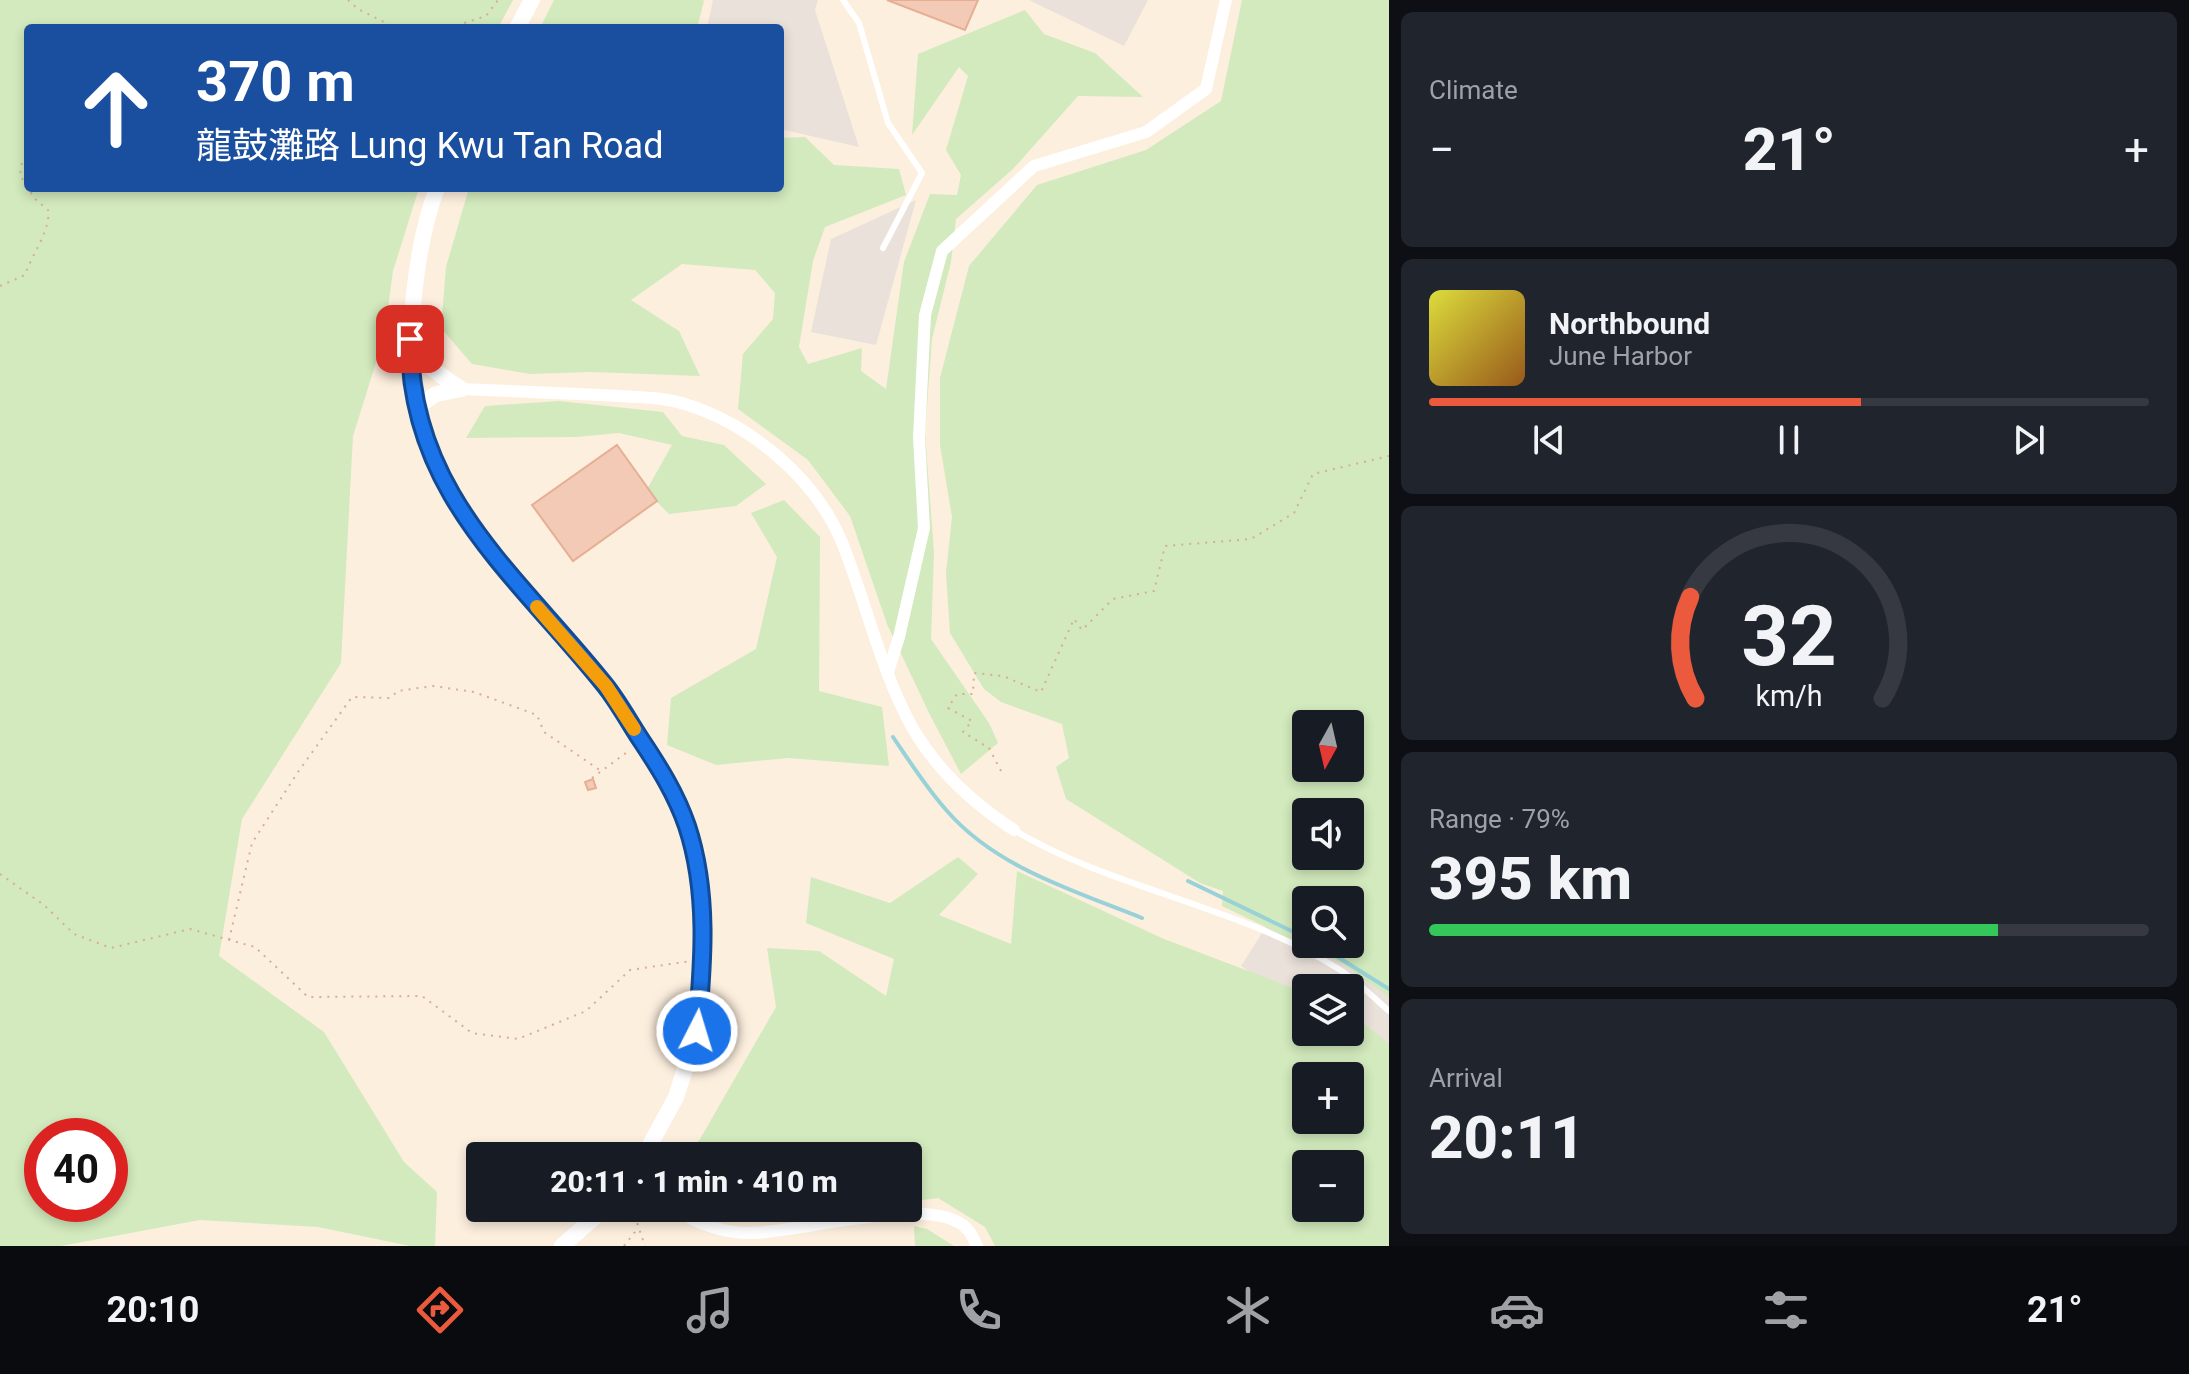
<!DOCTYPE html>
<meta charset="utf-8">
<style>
body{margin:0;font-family:Roboto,"Noto Sans TC",sans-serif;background:#20242c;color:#f1f3f6;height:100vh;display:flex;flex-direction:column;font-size:30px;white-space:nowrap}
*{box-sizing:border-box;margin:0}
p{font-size:26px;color:#9ea1a6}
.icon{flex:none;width:44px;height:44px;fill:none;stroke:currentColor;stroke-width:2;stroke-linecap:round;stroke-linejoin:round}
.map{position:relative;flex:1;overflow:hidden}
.sheet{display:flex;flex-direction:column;gap:12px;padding:12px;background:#0d0f14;width:800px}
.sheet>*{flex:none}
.top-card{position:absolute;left:24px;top:24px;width:760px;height:168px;border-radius:8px;box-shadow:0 4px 12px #0003;background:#1a4fa0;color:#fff;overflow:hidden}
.needle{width:52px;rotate:188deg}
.tools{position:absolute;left:1292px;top:710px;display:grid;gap:16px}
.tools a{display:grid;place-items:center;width:72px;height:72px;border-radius:8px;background:#171b24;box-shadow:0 4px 12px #0003;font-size:40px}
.speed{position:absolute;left:24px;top:1118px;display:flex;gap:16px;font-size:40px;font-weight:700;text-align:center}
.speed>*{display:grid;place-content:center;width:104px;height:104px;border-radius:50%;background:#171b24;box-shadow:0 4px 12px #0003;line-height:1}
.speed .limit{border:12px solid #d22;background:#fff;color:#111}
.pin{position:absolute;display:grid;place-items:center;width:68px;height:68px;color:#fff;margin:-34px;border-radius:16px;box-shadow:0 4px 12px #0006}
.me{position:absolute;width:88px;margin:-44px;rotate:5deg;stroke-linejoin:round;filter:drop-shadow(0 0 6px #0008)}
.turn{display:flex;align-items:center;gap:28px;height:168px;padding:0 40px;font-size:36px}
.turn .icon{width:104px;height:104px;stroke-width:2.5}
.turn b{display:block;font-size:56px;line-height:68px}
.big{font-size:60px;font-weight:800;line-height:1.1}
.sheet .tile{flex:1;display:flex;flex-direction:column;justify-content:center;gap:12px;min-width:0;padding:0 28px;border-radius:12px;background:#20242c}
.sheet .dial{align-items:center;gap:0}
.dial svg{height:208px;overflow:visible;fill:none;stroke:#363941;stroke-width:7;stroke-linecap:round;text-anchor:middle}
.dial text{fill:#f1f3f6;stroke:none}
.song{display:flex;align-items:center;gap:24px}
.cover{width:96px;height:96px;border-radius:12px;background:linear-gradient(135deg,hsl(60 70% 55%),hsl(30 70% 35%))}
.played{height:8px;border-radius:4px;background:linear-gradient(90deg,#ec5a3d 60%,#363941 60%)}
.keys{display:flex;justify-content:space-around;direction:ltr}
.heat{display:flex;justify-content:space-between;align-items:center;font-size:44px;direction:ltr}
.charge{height:12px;border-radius:6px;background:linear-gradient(90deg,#34c759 79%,#363941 0)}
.trip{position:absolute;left:466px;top:1142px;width:456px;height:80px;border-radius:8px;background:#171b24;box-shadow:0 4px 12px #0003;font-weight:800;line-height:80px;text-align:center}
.dock{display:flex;height:128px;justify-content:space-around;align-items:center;background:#090b0e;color:#9ea1a6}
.dock .icon{width:56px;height:56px}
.dock .on{color:#ec5a3d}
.dock b{font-size:36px;color:#f1f3f6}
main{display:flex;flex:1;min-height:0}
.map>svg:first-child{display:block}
</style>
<main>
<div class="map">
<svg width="1389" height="1246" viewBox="0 0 1389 1246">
<rect width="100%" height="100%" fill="#fdefde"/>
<g fill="#eae1da" fill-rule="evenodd">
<polygon points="713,0 818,0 815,10 859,147 780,129 780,28 707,28"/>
<polygon points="1029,0 1148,0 1124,46"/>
<polygon points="916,200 876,345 811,332 831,239"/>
<path d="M1311,856L1389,889V1070L1350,1032V988H1306V1012L1241,966ZM1306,900H1350V944H1306Z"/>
</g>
<g fill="#d2eabd" fill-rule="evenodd">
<path d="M0,0H513L498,28H28V188H419L393,271L384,337L353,436L341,663L242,819L219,956L324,1032L404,1162L437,1192L435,1246H410L318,1227L200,1220L61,1246H0ZM42,1136H110V1204H42Z"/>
<polygon points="554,0 702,0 704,1 697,28 540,28"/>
<path d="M1242,0H1389V997L1345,965L1222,906L1223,891L1200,883L1066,799L1056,767L1069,758L1062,724L1001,702L984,689L950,633L946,573L952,517L940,445V378L969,266L1037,185L1146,150L1221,101ZM1306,724H1350V768H1306ZM1350,812V856H1306V812ZM1350,900V944H1306V900Z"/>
<polygon points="1025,10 1044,34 1095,53 1143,97 1078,96 1013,169 956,219 951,262 932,339 925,433 934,553 931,639 989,723 998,743 961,774 929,713 887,624 850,516 808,460 738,409 743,354 773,319 775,293 755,270 682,264 631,300 679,331 700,376 591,372 530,374 472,364 441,328 446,267 469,188 780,188 780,138 805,137 834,165 899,169 906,195 825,227 813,261 799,347 808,364 862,348 861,371 886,389 904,262 930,194 957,195 961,175 946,150 968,76 959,67 912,135 918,54"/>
<polygon points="559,401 663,412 682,436 724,445 766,484 736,506 669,514 646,491 672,445 619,433 575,437 466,438 485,406"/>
<polygon points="784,500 820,537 819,691 882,707 889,766 788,758 716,765 667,745 671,698 756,649 777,557 751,513"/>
<path d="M958,857L978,874L939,915L1011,944L1017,871L1164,939L1306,993V1032H1350V1012L1389,1044V1246H995L985,1227L938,1198L908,1202V1156H686L700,1139L776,1007L767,948L819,951L886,996L894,959L806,923L811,877L890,903ZM1350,1076V1120H1306V1076ZM1306,1164H1350V1208H1306Z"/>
<polygon points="726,1208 854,1208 757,1219"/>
<polygon points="914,1226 927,1229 954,1246 915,1246"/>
</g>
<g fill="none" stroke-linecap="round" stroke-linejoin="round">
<g stroke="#98d2d8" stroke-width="4">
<path d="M893,737C910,762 927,789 948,812C997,868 1075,891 1142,918"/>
<polyline points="1188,881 1306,938"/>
<polyline points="1317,944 1389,989"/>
</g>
</g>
<g fill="#f3cab5" stroke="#e6af94" stroke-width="2">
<polygon points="887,0 978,0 965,30"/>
<polygon points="617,445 657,501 573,561 532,505"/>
<polygon points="593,779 596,788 588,790 585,782"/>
</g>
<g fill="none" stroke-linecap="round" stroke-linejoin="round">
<g stroke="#d7ad98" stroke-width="2" stroke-dasharray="2 6" stroke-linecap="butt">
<polyline points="348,0 358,9 394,27"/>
<polyline points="449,28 486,16 498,0"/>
<polyline points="27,187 20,175 22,162 28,153"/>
<path d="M0,286L25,275C32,254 51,230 48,210L35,199L28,188"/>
<polyline points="1001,771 989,748 963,732 972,721 948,708 957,694 973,694 974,673 1003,676 1041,692 1074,619 1082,630 1113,599 1154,591 1165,546 1251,539 1294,513 1313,474 1389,456"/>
<polyline points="592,778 630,750"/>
<polyline points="0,874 44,905 74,934 111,948 190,929 255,947 308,997 422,996 472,1033 518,1039 586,1011 630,970 691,961"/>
<polyline points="229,940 252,843 298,772 352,697 390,698 398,691 433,686 474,692 537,715 544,732 601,771"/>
<polyline points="632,1208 645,1246"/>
<polyline points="624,1246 638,1228"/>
</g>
<g stroke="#fff" stroke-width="6">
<polyline points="843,0 859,23 888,123 922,173 883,248"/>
<path d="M1014,830C1114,890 1237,905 1337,968C1355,979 1372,996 1389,1011"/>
</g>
<g stroke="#fff" stroke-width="12">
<path d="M461,389C508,391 554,393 601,395C629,397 659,396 685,404C750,424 814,477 841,540C866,601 880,669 912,727C936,769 974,804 1014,830"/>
<polyline points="888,672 899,637 924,528 919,437 925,315 942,251 1034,166 1146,132 1206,89 1226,0"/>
<path d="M673,1208C696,1223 722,1233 749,1233C797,1234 935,1191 968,1230C972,1234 974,1241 977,1246"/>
</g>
<g stroke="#fff" stroke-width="16">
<polyline points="517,28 532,0"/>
<path d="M437,188C426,217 420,247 416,278C402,380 418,443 472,530L606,686L666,779L687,827L701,891L704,959L697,1031L676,1097L644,1156"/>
<path d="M410,340C422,364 440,375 461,389"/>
<polyline points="417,407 436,394 461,389"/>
<polyline points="562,1246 605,1208"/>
</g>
</g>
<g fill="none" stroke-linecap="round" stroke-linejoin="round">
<defs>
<path id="route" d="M410,339C408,493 517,575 604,684C618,701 629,722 641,740C659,767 676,794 687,826C709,892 703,963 697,1031"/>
</defs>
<use href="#route" stroke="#114b97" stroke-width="20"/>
<use href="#route" stroke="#1a73e8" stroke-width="14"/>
<polyline stroke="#f59e0b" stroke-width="14" points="537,607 606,686 634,729"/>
</g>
</svg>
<div class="tools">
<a><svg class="needle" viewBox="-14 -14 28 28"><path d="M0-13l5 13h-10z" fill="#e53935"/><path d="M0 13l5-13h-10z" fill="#9ea1a6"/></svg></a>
<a><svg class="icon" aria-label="sound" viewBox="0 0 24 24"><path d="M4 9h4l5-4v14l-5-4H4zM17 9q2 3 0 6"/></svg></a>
<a><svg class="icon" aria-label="search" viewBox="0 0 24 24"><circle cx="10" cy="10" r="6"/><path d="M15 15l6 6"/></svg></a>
<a><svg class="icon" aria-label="layers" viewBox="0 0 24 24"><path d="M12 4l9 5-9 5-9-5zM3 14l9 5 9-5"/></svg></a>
<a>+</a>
<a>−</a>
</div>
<div class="speed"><div class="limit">40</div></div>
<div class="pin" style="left:410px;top:339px;background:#d93025"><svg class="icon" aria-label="arrive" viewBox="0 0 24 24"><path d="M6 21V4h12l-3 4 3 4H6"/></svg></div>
<svg class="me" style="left:697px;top:1031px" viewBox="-20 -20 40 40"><circle r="17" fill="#1a73e8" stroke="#fff" stroke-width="3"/><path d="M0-11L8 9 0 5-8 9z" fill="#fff"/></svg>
<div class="trip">20:11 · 1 min · 410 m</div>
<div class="top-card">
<div class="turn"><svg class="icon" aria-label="ahead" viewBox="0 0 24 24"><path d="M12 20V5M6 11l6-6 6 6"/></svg><div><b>370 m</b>龍鼓灘路 Lung Kwu Tan Road</div></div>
</div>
</div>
<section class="sheet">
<div class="tile"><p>Climate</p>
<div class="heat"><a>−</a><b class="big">21°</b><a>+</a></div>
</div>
<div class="tile">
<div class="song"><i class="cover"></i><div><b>Northbound</b><p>June Harbor</p></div></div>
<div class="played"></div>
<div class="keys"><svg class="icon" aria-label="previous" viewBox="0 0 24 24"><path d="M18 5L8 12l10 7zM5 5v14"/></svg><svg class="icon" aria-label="pause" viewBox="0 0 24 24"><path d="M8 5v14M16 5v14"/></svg><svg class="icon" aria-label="next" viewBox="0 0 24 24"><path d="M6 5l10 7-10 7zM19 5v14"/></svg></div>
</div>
<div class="tile dial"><svg viewBox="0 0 100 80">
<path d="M14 69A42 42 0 1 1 86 69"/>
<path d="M14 69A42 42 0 0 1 12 30" stroke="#ec5a3d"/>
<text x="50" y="56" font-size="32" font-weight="700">32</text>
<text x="50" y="72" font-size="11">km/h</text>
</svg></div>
<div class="tile"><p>Range · 79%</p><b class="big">395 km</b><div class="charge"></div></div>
<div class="tile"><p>Arrival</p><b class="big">20:11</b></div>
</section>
</main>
<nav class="dock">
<b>20:10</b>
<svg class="icon on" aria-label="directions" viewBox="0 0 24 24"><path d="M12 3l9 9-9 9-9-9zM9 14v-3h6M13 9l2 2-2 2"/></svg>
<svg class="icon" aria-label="music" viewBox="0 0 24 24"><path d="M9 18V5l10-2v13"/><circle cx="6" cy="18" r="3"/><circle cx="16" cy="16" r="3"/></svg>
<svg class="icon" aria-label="phone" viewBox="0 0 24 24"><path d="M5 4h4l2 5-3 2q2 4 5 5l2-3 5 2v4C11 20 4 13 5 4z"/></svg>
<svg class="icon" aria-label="climate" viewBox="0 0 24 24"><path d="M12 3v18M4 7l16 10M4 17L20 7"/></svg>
<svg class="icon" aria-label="car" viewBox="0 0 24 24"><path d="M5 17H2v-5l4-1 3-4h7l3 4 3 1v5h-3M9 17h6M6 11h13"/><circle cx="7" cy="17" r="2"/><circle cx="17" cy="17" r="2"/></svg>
<svg class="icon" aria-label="filters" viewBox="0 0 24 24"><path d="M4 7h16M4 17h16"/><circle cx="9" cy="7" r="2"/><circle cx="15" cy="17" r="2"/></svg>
<b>21°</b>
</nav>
